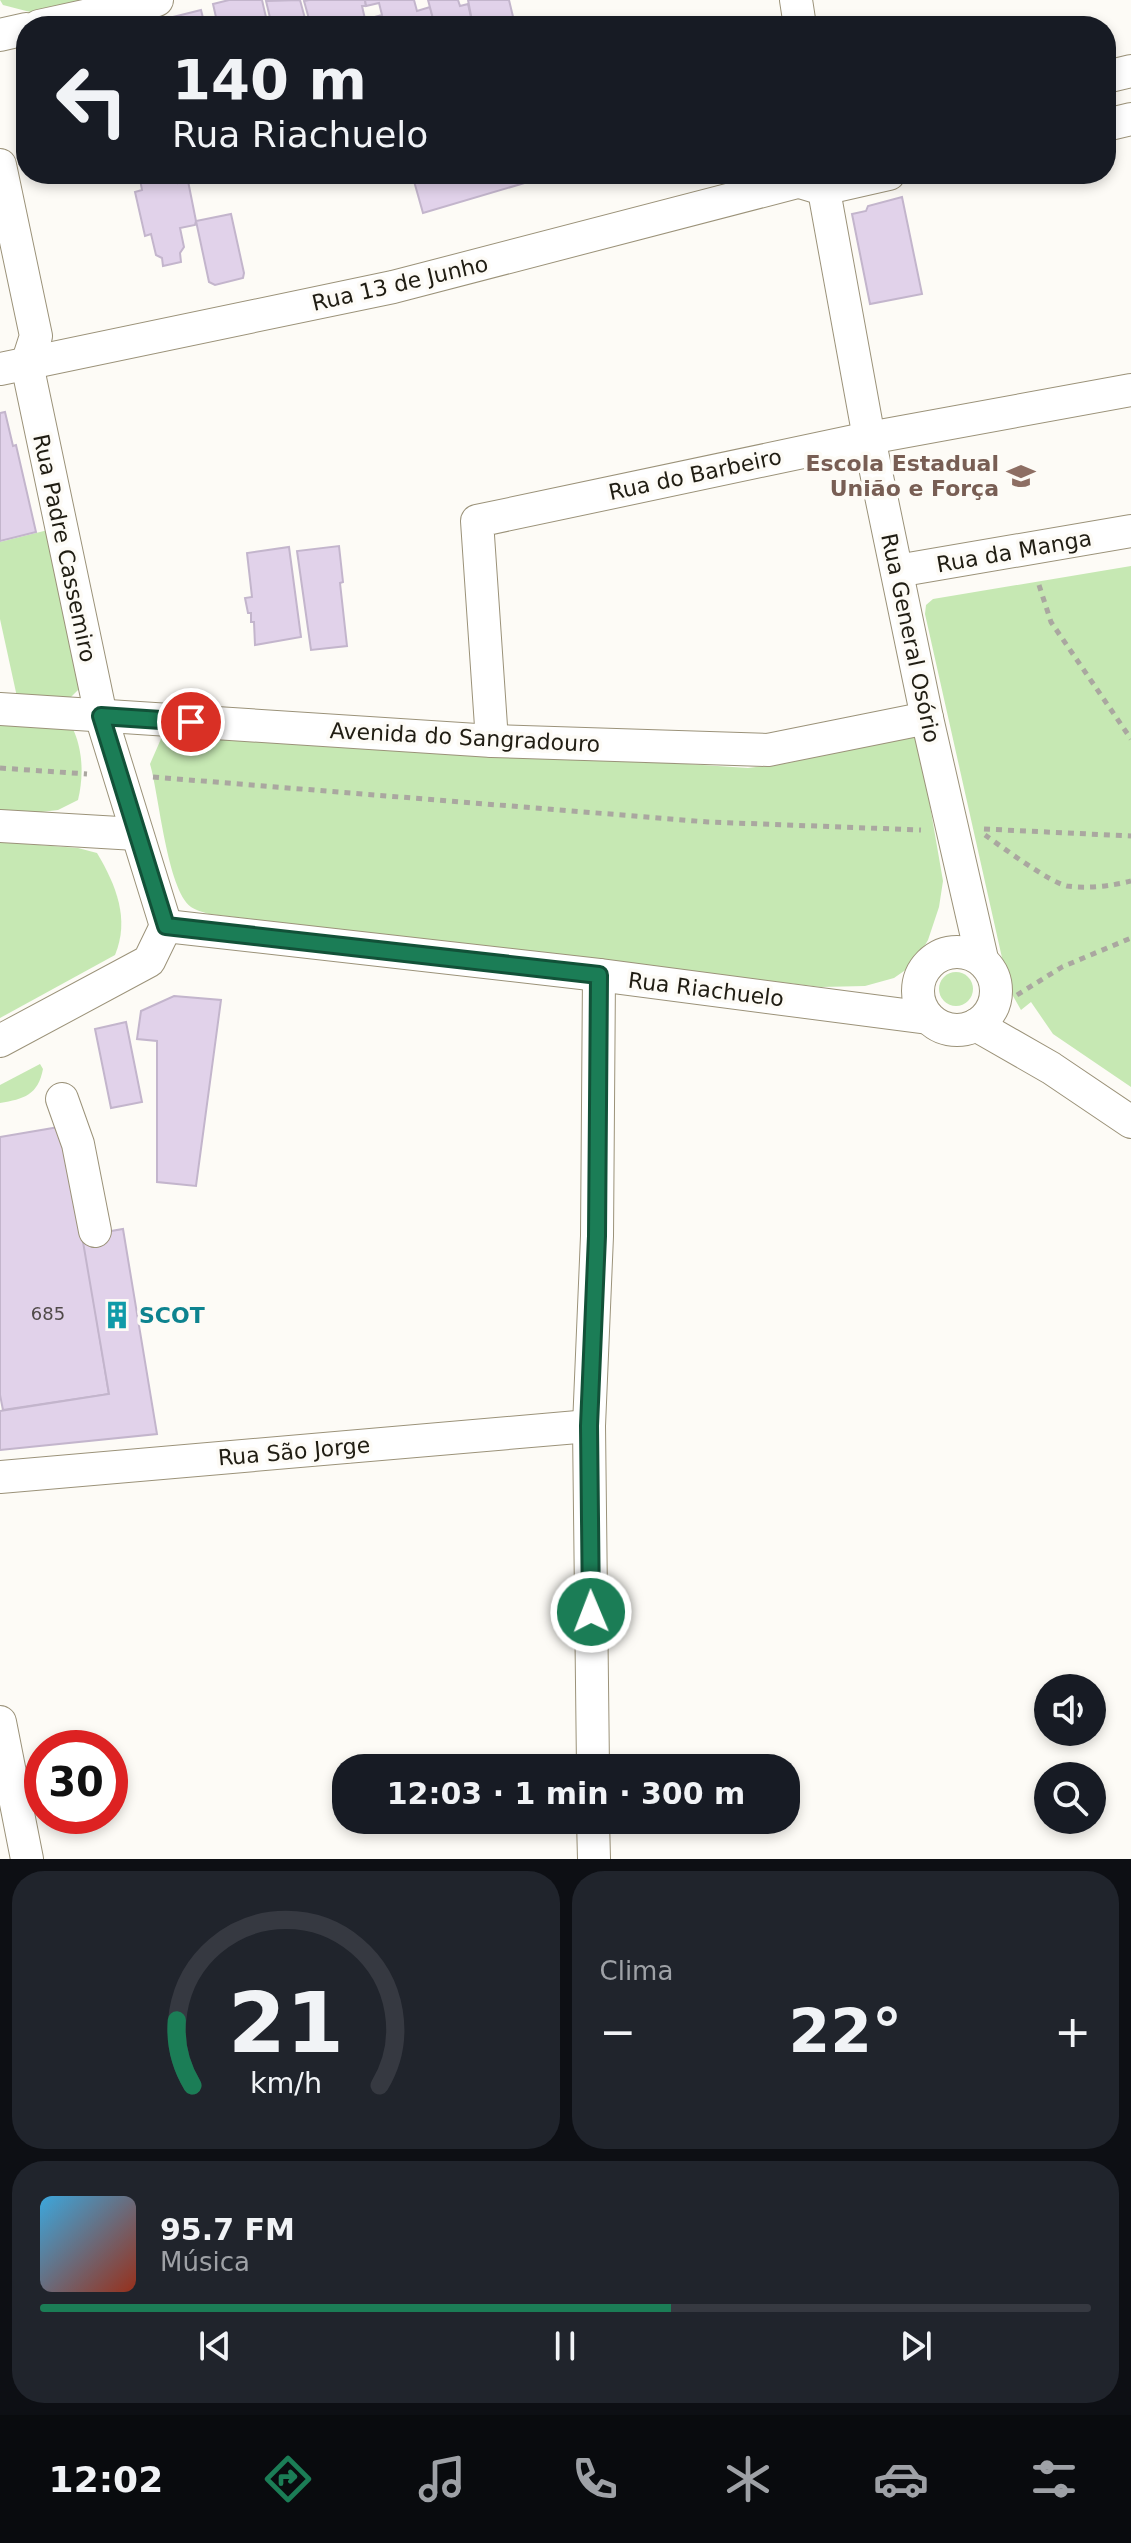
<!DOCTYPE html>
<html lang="pt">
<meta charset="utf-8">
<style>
body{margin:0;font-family:"DejaVu Sans",sans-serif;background:#20242c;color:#f1f3f6;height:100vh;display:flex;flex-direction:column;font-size:30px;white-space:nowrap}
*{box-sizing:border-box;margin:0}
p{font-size:26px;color:#9ea1a6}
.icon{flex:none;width:44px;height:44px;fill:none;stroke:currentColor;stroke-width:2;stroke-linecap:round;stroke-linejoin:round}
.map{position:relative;height:1859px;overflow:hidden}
.side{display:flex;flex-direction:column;gap:12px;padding:12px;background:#0d0f14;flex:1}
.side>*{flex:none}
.hud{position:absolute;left:16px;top:16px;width:1100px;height:168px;border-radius:32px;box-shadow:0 4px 12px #0003;background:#171b24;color:#f1f3f6;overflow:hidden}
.controls{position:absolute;left:1034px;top:1674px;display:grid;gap:16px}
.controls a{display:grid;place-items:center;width:72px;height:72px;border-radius:50%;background:#171b24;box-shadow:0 4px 12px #0003;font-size:40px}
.speed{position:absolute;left:24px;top:1730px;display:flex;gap:16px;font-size:40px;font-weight:700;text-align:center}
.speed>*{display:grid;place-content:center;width:104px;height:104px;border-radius:50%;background:#171b24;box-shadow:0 4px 12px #0003;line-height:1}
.speed .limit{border:12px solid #d22;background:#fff;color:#111}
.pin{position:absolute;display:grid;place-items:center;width:68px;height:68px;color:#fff;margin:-34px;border:4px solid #fff;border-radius:50%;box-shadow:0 2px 8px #0007}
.me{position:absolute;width:88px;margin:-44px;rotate:359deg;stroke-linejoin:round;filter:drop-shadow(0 0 6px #0008)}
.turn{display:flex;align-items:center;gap:28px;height:168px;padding:0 24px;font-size:36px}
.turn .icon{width:104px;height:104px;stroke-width:2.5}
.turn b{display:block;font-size:56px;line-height:68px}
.big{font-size:60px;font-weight:700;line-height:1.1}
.side .widget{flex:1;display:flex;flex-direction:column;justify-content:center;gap:12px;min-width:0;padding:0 28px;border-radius:32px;background:#20242c}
.side .dial{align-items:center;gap:0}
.dial svg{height:208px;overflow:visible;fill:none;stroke:#363941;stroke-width:7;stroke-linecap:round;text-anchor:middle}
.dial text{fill:#f1f3f6;stroke:none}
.song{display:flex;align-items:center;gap:24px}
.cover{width:96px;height:96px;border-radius:12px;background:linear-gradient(135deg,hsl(200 70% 55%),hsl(10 70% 35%))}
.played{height:8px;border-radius:4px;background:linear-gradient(90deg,#1b7d56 60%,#363941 60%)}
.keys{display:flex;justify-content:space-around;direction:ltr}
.heat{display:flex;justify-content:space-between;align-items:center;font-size:44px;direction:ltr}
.side .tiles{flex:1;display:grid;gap:12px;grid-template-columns:1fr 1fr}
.widget:last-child{grid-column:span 2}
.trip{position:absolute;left:332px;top:1754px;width:468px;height:80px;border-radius:32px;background:#171b24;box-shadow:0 4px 12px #0003;font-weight:700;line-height:80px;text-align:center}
.tab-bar{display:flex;height:128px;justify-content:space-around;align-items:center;background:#090b0e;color:#9ea1a6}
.tab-bar .icon{width:56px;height:56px}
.tab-bar .current{color:#1b7d56}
.tab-bar b{font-size:36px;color:#f1f3f6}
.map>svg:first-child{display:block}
</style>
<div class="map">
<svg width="1131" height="1859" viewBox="0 0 1131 1859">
<rect width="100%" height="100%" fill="#fdfbf6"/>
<g fill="#c6e8b3">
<polygon points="0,0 94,0 34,13 3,5"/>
<polygon points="48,530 79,684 78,690 68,700 17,697 0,619 0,542"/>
<polygon points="1131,566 1131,1087 1053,1034 1031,1002 1021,1010 1009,989 925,614 926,605 933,599"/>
<path d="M0,720L71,725C83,748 84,775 78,800L58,810L0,817Z"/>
<path d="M168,730L748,768L788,763L911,734L919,742L943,881L939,907L928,940L914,964L894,978L865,986L821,987L209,914C203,912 195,910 191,907C167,889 159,794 150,764L164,732Z"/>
<path d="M0,842L78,848L97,853C116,885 130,919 115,955L0,1018Z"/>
<circle cx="956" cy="989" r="17"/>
<path d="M40,1064L43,1069C38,1095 24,1099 0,1103V1085Z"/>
</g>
<g fill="#e1d2ea" stroke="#c3b5cc" stroke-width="2">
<polygon points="229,0 262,0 268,26 218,26 213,4"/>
<polygon points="300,0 307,26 272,26 266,1"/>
<polygon points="309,0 365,0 366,6 362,6 365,19 371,18 372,26 338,26 337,23 311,26 304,1"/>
<polygon points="365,0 414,0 417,11 430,7 435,26 372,26 371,18 382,15 379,3 366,6"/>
<polygon points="428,0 458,0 460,6 468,4 473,26 435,26"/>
<polygon points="468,0 509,0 515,25 501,26 500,21 473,26"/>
<polygon points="201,10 205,26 167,26 165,19"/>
<polygon points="139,174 177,174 178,183 188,181 196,221 195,225 180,228 184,247 180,253 181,262 163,266 162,258 156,255 151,234 145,236 135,192 142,190"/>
<polygon points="412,174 548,174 548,176 423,213"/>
<polygon points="902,197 922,294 870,304 852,214 866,211 868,206"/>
<polygon points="231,214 244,273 243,278 215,285 209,282 196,221"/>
<polygon points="5,412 13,446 16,445 36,532 0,541 0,413"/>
<polygon points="339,546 343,582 340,583 347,646 311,650 297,551"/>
<polygon points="289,547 301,637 255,645 254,622 251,622 251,613 248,613 245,598 252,597 247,553"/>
<polygon points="174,996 221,1000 196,1186 157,1182 157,1041 137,1039 141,1011"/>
<polygon points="126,1022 142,1102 111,1108 95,1029"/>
<polygon points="65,1126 109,1394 3,1410 0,1395 0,1137"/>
<polygon points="123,1229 157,1434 0,1450 0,1411 109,1394 82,1236"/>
</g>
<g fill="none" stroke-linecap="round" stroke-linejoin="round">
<defs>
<g id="minor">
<polyline points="796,0 800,26"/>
<polyline points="39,26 157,0"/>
<polyline points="0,35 26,29"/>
<polyline points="1106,77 1131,71"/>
<polyline points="1106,125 1131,119"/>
<polyline points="0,165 36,336 27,364 101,716 166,926"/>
<polyline points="821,174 869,438 927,718 982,959"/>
<polyline points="803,183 823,189 889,174"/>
<polyline points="0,369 393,287 797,182"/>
<polyline points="897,571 1131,531"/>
<polyline points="0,709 492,741 768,750 927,718"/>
<polyline points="492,741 477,521 869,438 1131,390"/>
<polyline points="0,826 136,834"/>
<polyline points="166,926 599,975 928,1018"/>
<circle cx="957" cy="991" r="39"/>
<polyline points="976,1025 1051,1068 1131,1122"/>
<polyline points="0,1041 149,961 166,926"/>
<polyline points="62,1099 78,1144 95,1231"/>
<polyline points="0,1477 589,1426"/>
<polyline points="0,1722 27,1859"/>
<polyline points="593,1768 589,1426 597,1236 599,975"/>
<polyline points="593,1820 594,1859"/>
</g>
</defs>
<use href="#minor" stroke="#9b9279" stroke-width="34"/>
<g stroke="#aaa7a0" stroke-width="5" stroke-dasharray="6 6" stroke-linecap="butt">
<polyline points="1039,585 1051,622 1131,739"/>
<polyline points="0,768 87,774"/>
<polyline points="153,777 708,822 921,830"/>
<polyline points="984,829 1131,836"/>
<path d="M985,835C1002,847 1049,882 1067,886C1087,889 1112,886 1131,881"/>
<polyline points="1017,995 1062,967 1131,938"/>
</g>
<use href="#minor" stroke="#fff" stroke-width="32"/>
</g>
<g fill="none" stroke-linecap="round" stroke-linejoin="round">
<defs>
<polyline id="route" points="191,722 101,716 166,926 599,975 597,1236 589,1426 591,1612"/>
</defs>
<use href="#route" stroke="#125138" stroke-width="20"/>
<use href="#route" stroke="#1b7d56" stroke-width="14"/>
</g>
<defs>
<symbol id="school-bare" viewBox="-9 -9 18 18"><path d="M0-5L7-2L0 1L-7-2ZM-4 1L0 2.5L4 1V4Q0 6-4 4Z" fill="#8d6e63" stroke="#fdfbf6" stroke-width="2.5" paint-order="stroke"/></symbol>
<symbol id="building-bare" viewBox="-9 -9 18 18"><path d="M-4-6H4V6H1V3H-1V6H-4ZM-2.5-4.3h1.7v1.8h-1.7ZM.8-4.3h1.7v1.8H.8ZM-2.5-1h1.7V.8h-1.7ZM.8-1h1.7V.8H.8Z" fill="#0f9aa8" stroke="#fdfbf6" stroke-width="2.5" paint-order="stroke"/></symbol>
</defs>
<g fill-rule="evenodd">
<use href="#school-bare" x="1001" y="456" width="40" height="40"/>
<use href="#building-bare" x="97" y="1295" width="40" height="40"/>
</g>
<g text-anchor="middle" stroke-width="7" stroke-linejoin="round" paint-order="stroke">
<g font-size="18" fill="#504a49">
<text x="48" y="1320">685</text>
</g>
<g font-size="22" fill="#201d13" stroke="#fdfbf6">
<text transform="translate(400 283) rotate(-13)" y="8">Rua 13 de Junho</text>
<text transform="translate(695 474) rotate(-12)" y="8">Rua do Barbeiro</text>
<text transform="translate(65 548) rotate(78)" y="8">Rua Padre Cassemiro</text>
<text transform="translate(1014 551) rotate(-10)" y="8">Rua da Manga</text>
<text transform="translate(911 638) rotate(78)" y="8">Rua General Osório</text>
<text transform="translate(465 737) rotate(3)" y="8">Avenida do Sangradouro</text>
<text transform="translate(706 989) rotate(7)" y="8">Rua Riachuelo</text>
<text transform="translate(294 1451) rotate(-5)" y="8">Rua São Jorge</text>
</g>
<g font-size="22" font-weight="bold" fill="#785e54" stroke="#fdfbf6" text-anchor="end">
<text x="999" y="471">Escola Estadual<tspan x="999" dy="25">União e Força</tspan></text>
</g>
<g font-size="22" font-weight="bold" fill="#0d838f" stroke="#fdfbf6" text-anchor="start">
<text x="139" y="1323">SCOT</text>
</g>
</g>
</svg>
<div class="controls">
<a><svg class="icon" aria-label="sound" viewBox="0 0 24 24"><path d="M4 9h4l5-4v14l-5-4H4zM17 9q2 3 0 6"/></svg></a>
<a><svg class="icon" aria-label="search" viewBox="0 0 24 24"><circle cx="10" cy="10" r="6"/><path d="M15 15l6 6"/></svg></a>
</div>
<div class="speed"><div class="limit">30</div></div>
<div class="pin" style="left:191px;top:722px;background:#d93025"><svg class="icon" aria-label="arrive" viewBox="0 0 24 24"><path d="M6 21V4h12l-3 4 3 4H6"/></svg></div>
<svg class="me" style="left:591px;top:1612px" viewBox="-20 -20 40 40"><circle r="17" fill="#1b7d56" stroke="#fff" stroke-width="3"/><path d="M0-11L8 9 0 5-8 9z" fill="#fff"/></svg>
<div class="trip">12:03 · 1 min · 300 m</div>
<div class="hud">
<div class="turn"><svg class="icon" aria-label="left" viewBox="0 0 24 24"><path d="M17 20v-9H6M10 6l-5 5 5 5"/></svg><div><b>140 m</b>Rua Riachuelo</div></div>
</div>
</div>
<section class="side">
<div class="tiles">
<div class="widget dial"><svg viewBox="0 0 100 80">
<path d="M14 69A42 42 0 1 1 86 69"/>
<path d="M14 69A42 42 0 0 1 8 44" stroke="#1b7d56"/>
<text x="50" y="56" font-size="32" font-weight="700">21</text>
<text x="50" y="72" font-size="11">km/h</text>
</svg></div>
<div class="widget"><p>Clima</p>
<div class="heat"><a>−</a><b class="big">22°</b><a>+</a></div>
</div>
<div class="widget">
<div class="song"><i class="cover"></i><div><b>95.7 FM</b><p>Música</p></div></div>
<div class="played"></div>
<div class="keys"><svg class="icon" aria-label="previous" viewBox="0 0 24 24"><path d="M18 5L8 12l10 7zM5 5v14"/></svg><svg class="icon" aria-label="pause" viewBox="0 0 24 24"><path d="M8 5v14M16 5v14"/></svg><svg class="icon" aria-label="next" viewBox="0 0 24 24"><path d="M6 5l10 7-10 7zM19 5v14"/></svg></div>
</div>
</div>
</section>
<nav class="tab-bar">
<b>12:02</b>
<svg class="icon current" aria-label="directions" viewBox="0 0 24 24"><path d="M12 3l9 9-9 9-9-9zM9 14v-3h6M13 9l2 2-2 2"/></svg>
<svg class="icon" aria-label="music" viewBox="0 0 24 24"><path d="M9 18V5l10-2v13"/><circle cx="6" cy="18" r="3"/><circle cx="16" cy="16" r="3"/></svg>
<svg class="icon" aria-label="phone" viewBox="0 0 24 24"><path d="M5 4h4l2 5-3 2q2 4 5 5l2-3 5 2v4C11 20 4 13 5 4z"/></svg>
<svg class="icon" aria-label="climate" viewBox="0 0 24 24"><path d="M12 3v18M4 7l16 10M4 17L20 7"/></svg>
<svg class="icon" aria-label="car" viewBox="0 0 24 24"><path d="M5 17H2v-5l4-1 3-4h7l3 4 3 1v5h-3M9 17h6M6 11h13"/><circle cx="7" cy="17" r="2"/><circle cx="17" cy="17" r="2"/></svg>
<svg class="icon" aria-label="filters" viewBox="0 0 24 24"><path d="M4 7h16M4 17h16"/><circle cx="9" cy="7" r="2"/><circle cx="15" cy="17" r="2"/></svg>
</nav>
